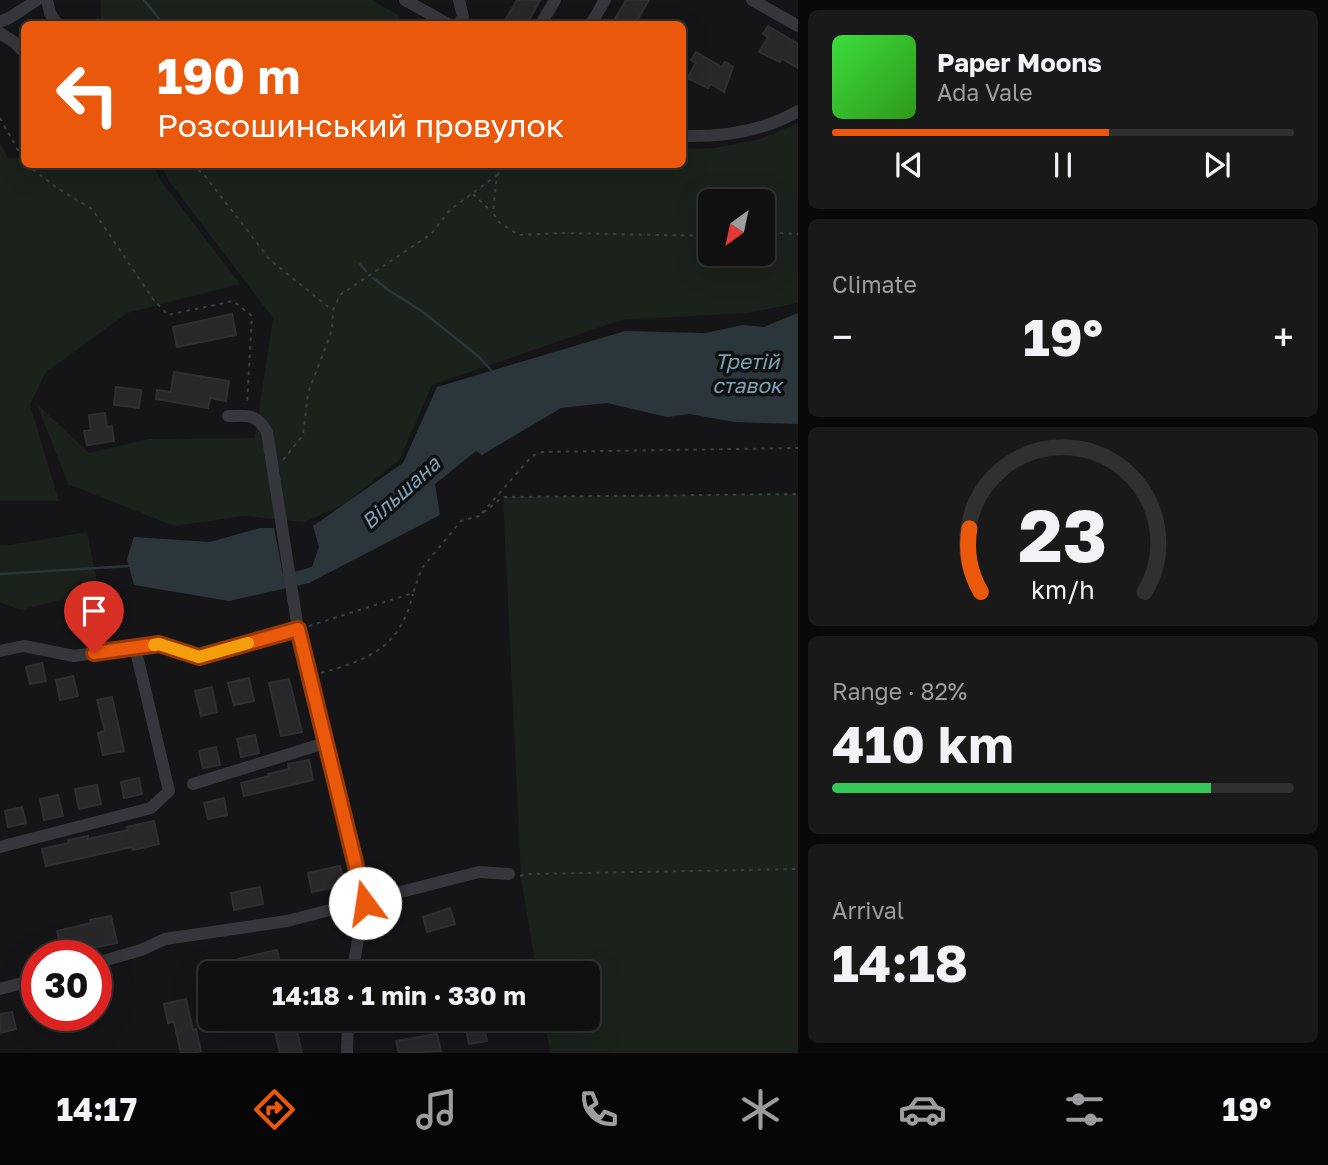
<!DOCTYPE html>
<meta charset="utf-8">
<style>
body{margin:0;font-family:"Golos Text",sans-serif;background:#19191a;color:#f1f3f6;height:100vh;display:flex;flex-direction:column;font-size:26px;white-space:nowrap}
*{box-sizing:border-box;margin:0}
p{font-size:23px;color:#9c9d9f}
.icon{flex:none;width:38px;height:38px;fill:none;stroke:currentColor;stroke-width:2;stroke-linecap:round;stroke-linejoin:round}
.map{position:relative;flex:1;overflow:hidden}
.sheet{display:flex;flex-direction:column;gap:10px;padding:10px;background:#090909;width:530px}
.sheet>*{flex:none}
.top-card{position:absolute;left:21px;top:21px;width:665px;height:147px;border-radius:10px;box-shadow:0 7px 28px #0002,0 0 0 2px #303031;background:#ea580c;color:#fff;overflow:hidden}
.needle{width:46px;rotate:213deg}
.buttons{position:absolute;left:698px;top:189px;display:grid;gap:14px}
.buttons a{display:grid;place-items:center;width:77px;height:77px;border-radius:10px;background:#101011;box-shadow:0 7px 28px #0002,0 0 0 2px #303031;font-size:35px}
.speed{position:absolute;left:21px;top:940px;display:flex;gap:14px;font-size:35px;font-weight:700;text-align:center}
.speed>*{display:grid;place-content:center;width:91px;height:91px;border-radius:50%;background:#101011;box-shadow:0 7px 28px #0002,0 0 0 2px #303031;line-height:1}
.speed .limit{border:10px solid #d22;background:#fff;color:#111}
.pin{position:absolute;display:grid;place-items:center;width:60px;height:60px;color:#fff;margin:-72px -30px;border-radius:50% 50% 50% 0;rotate:-45deg;box-shadow:0 0 7px #0007}
.pin .icon{rotate:45deg}
.me{position:absolute;width:77px;margin:-38px;rotate:346deg;stroke-linejoin:round;filter:drop-shadow(0 0 5px #0008)}
.turn{display:flex;align-items:center;gap:24px;height:147px;padding:0 21px;font-size:32px}
.turn .icon{width:91px;height:91px;stroke-width:2.5}
.turn b{display:block;font-size:49px;line-height:60px}
.big{font-size:52px;font-weight:700;line-height:1.1}
.sheet .tile{flex:1;display:flex;flex-direction:column;justify-content:center;gap:10px;min-width:0;padding:0 24px;border-radius:10px;background:#19191a}
.sheet .dial{align-items:center;gap:0}
.dial svg{height:182px;overflow:visible;fill:none;stroke:#303031;stroke-width:7;stroke-linecap:round;text-anchor:middle}
.dial text{fill:#f1f3f6;stroke:none}
.song{display:flex;align-items:center;gap:21px}
.cover{width:84px;height:84px;border-radius:10px;background:linear-gradient(135deg,hsl(120 70% 55%),hsl(110 70% 35%))}
.played{height:7px;border-radius:4px;background:linear-gradient(90deg,#ea580c 60%,#303031 60%)}
.keys{display:flex;justify-content:space-around;direction:ltr}
.heat{display:flex;justify-content:space-between;align-items:center;font-size:38px;direction:ltr}
.charge{height:10px;border-radius:5px;background:linear-gradient(90deg,#34c759 82%,#303031 0)}
.trip{position:absolute;left:198px;top:961px;width:402px;height:70px;border-radius:10px;background:#101011;box-shadow:0 7px 28px #0002,0 0 0 2px #303031;font-weight:700;line-height:70px;text-align:center}
.tabs{display:flex;height:112px;justify-content:space-around;align-items:center;background:#060607;color:#9c9d9f}
.tabs .icon{width:49px;height:49px}
.tabs .selected{color:#ea580c}
.tabs b{font-size:32px;color:#f1f3f6}
main{display:flex;flex:1;min-height:0}
.map>svg:first-child{display:block}
</style>
<main>
<div class="map">
<svg width="798" height="1053" viewBox="0 0 798 1053">
<rect width="100%" height="100%" fill="#151517"/>
<g fill="#1a221b" fill-rule="evenodd">
<polygon points="101,0 372,0 400,16 397,24 101,24"/>
<path d="M798,123V303L748,313L621,320L432,385L400,459L346,503L305,522L244,516L174,526L68,484L37,404L89,453L149,439L255,438L273,318L169,181L161,165L682,164L683,149L714,148L760,139ZM710,201H763V254H710Z"/>
<polygon points="0,142 8,158 24,158 24,164 153,165 161,181 240,284 127,313 45,373 30,405 59,501 0,501"/>
<polygon points="798,494 798,1053 550,1053 544,1019 588,1018 588,973 537,973 521,877 503,497"/>
<polygon points="87,532 99,591 20,610 0,602 0,545 10,545"/>
</g>
<polygon fill="#2a363c" points="798,313 798,424 734,422 690,414 667,417 607,403 561,408 482,455 476,451 435,484 440,515 309,583 229,601 134,585 127,559 134,537 210,542 260,528 274,528 283,575 312,567 319,547 313,526 403,463 437,387 625,331 705,333 743,325 764,327"/>
<g fill="none" stroke-linecap="round" stroke-linejoin="round">
<g stroke="#2a363c" stroke-width="2.5">
<polyline points="144,0 163,24"/>
<polyline points="360,264 366,271"/>
<polyline points="373,278 390,291 423,312 478,356 491,370"/>
<polyline points="0,574 129,566"/>
</g>
</g>
<g fill="#28282b" stroke="#2f2f33" stroke-width="2">
<polygon points="517,0 540,0 527,24 503,24"/>
<polygon points="626,0 649,0 635,24 612,24"/>
<polygon points="768,26 798,44 798,68 782,59 780,62 759,52 768,37 763,34"/>
<polygon points="696,52 722,67 725,62 733,67 724,92 711,84 708,88 687,78 696,63 691,60"/>
<polygon points="232,314 236,335 177,347 173,327"/>
<polygon points="174,372 229,381 226,401 210,398 208,408 156,399 157,390 171,392"/>
<polygon points="116,387 141,390 139,408 114,405"/>
<polygon points="105,413 107,427 112,426 114,441 87,445 84,431 91,430 89,415"/>
<polygon points="42,663 46,681 30,684 26,667"/>
<polygon points="73,676 78,696 60,700 56,680"/>
<polygon points="249,678 254,701 234,705 228,683"/>
<polygon points="289,679 302,732 281,736 269,683"/>
<polygon points="212,687 217,712 201,716 195,691"/>
<polygon points="112,697 124,751 103,755 98,733 105,731 97,700"/>
<polygon points="255,735 259,753 241,757 237,739"/>
<polygon points="216,747 220,765 203,768 199,751"/>
<polygon points="309,760 313,780 244,796 241,783 269,776 268,774 289,769 288,764"/>
<polygon points="139,778 142,794 124,798 121,782"/>
<polygon points="97,785 101,804 79,809 75,789"/>
<polygon points="58,795 63,816 44,820 40,799"/>
<polygon points="224,798 227,815 208,819 204,803"/>
<polygon points="22,807 26,823 8,827 5,811"/>
<polygon points="154,821 159,844 133,850 132,847 46,866 42,849 69,843 68,840 88,836 88,839 128,830 127,827"/>
<polygon points="340,866 345,885 312,892 308,873"/>
<polygon points="260,887 263,904 234,910 231,893"/>
<polygon points="450,908 455,924 427,932 423,917"/>
<polygon points="111,916 117,943 63,954 57,931 91,923 90,920"/>
<polygon points="277,950 281,968 260,973 241,973 238,959"/>
<polygon points="186,999 193,1030 196,1029 201,1051 193,1053 181,1053 174,1022 168,1023 164,1004"/>
<polygon points="12,1012 16,1029 0,1033 0,1014"/>
<polygon points="294,1018 302,1053 280,1053 272,1020"/>
<polygon points="483,1020 487,1041 469,1044 465,1023"/>
<polygon points="437,1034 441,1051 399,1053 396,1041"/>
</g>
<g fill="none" stroke-linecap="round" stroke-linejoin="round">
<g stroke="#3b3e43" stroke-width="2" stroke-dasharray="3.5 5" stroke-linecap="butt">
<polyline points="0,118 24,161"/>
<polyline points="26,164 57,188 92,209 153,299 168,315 233,301 252,316 247,404"/>
<polyline points="192,164 206,177 270,260 331,309"/>
<polyline points="501,164 496,183 493,213 500,223 519,235 561,233 710,236"/>
<polyline points="473,194 492,212"/>
<polyline points="763,232 798,234"/>
<polyline points="283,460 303,435 308,393 332,330 333,310 340,295 431,234 451,209 500,173"/>
<polyline points="482,513 532,456 542,452 798,448"/>
<polyline points="309,626 413,593 422,568 461,521 479,516 503,497 798,494"/>
<path d="M321,673C371,659 400,647 413,594"/>
<polyline points="520,876 529,874 798,869"/>
</g>
<g stroke="#35373c" stroke-width="12">
<polyline points="47,0 50,13 57,24"/>
<polyline points="405,0 448,24"/>
<polyline points="459,0 463,17 459,24"/>
<polyline points="752,0 798,26"/>
<polyline points="0,22 11,17 37,0"/>
<polyline points="541,24 555,0"/>
<polyline points="591,24 605,0"/>
<polyline points="0,33 14,42 24,52"/>
<path d="M682,136C721,137 764,131 798,111"/>
<path d="M228,416C248,416 256,413 267,432L298,629L365,903L352,973"/>
<polyline points="0,651 24,646 74,656 159,644 199,657 298,629"/>
<polyline points="193,784 325,743"/>
<polyline points="0,847 151,808 169,791 135,647"/>
<polyline points="96,963 141,950 165,939 287,921 479,872 509,874"/>
<polyline points="0,989 37,979"/>
<polyline points="347,1053 348,1018"/>
</g>
</g>
<g fill="none" stroke-linecap="round" stroke-linejoin="round">
<defs>
<polyline id="route" points="94,653 159,644 199,657 298,629 365,903"/>
</defs>
<use href="#route" stroke="#983908" stroke-width="18"/>
<use href="#route" stroke="#ea580c" stroke-width="12"/>
<polyline stroke="#f59e0b" stroke-width="12" points="154,645 159,644 199,657 248,643"/>
</g>
<g text-anchor="middle" stroke-width="7" stroke-linejoin="round" paint-order="stroke">
<g font-size="21" font-style="italic" fill="#7aa1b5" stroke="#101012">
<text x="747" y="369">Третій<tspan x="747" dy="24">ставок</tspan></text>
<text transform="translate(401 493) rotate(-42)" y="7">Вільшана</text>
</g>
</g>
</svg>
<div class="buttons">
<a><svg class="needle" viewBox="-14 -14 28 28"><path d="M0-13l5 13h-10z" fill="#e53935"/><path d="M0 13l5-13h-10z" fill="#9c9d9f"/></svg></a>
</div>
<div class="speed"><div class="limit">30</div></div>
<div class="pin" style="left:94px;top:653px;background:#d93025"><svg class="icon" aria-label="arrive" viewBox="0 0 24 24"><path d="M6 21V4h12l-3 4 3 4H6"/></svg></div>
<svg class="me" style="left:365px;top:903px" viewBox="-20 -20 40 40"><circle r="19" fill="#fff"/><path d="M0-13L10 11 0 6-10 11z" fill="#ea580c"/></svg>
<div class="trip">14:18 · 1 min · 330 m</div>
<div class="top-card">
<div class="turn"><svg class="icon" aria-label="left" viewBox="0 0 24 24"><path d="M17 20v-9H6M10 6l-5 5 5 5"/></svg><div><b>190 m</b>Розсошинський провулок</div></div>
</div>
</div>
<section class="sheet">
<div class="tile">
<div class="song"><i class="cover"></i><div><b>Paper Moons</b><p>Ada Vale</p></div></div>
<div class="played"></div>
<div class="keys"><svg class="icon" aria-label="previous" viewBox="0 0 24 24"><path d="M18 5L8 12l10 7zM5 5v14"/></svg><svg class="icon" aria-label="pause" viewBox="0 0 24 24"><path d="M8 5v14M16 5v14"/></svg><svg class="icon" aria-label="next" viewBox="0 0 24 24"><path d="M6 5l10 7-10 7zM19 5v14"/></svg></div>
</div>
<div class="tile"><p>Climate</p>
<div class="heat"><a>−</a><b class="big">19°</b><a>+</a></div>
</div>
<div class="tile dial"><svg viewBox="0 0 100 80">
<path d="M14 69A42 42 0 1 1 86 69"/>
<path d="M14 69A42 42 0 0 1 9 41" stroke="#ea580c"/>
<text x="50" y="56" font-size="32" font-weight="700">23</text>
<text x="50" y="72" font-size="11">km/h</text>
</svg></div>
<div class="tile"><p>Range · 82%</p><b class="big">410 km</b><div class="charge"></div></div>
<div class="tile"><p>Arrival</p><b class="big">14:18</b></div>
</section>
</main>
<nav class="tabs">
<b>14:17</b>
<svg class="icon selected" aria-label="directions" viewBox="0 0 24 24"><path d="M12 3l9 9-9 9-9-9zM9 14v-3h6M13 9l2 2-2 2"/></svg>
<svg class="icon" aria-label="music" viewBox="0 0 24 24"><path d="M9 18V5l10-2v13"/><circle cx="6" cy="18" r="3"/><circle cx="16" cy="16" r="3"/></svg>
<svg class="icon" aria-label="phone" viewBox="0 0 24 24"><path d="M5 4h4l2 5-3 2q2 4 5 5l2-3 5 2v4C11 20 4 13 5 4z"/></svg>
<svg class="icon" aria-label="climate" viewBox="0 0 24 24"><path d="M12 3v18M4 7l16 10M4 17L20 7"/></svg>
<svg class="icon" aria-label="car" viewBox="0 0 24 24"><path d="M5 17H2v-5l4-1 3-4h7l3 4 3 1v5h-3M9 17h6M6 11h13"/><circle cx="7" cy="17" r="2"/><circle cx="17" cy="17" r="2"/></svg>
<svg class="icon" aria-label="filters" viewBox="0 0 24 24"><path d="M4 7h16M4 17h16"/><circle cx="9" cy="7" r="2"/><circle cx="15" cy="17" r="2"/></svg>
<b>19°</b>
</nav>
